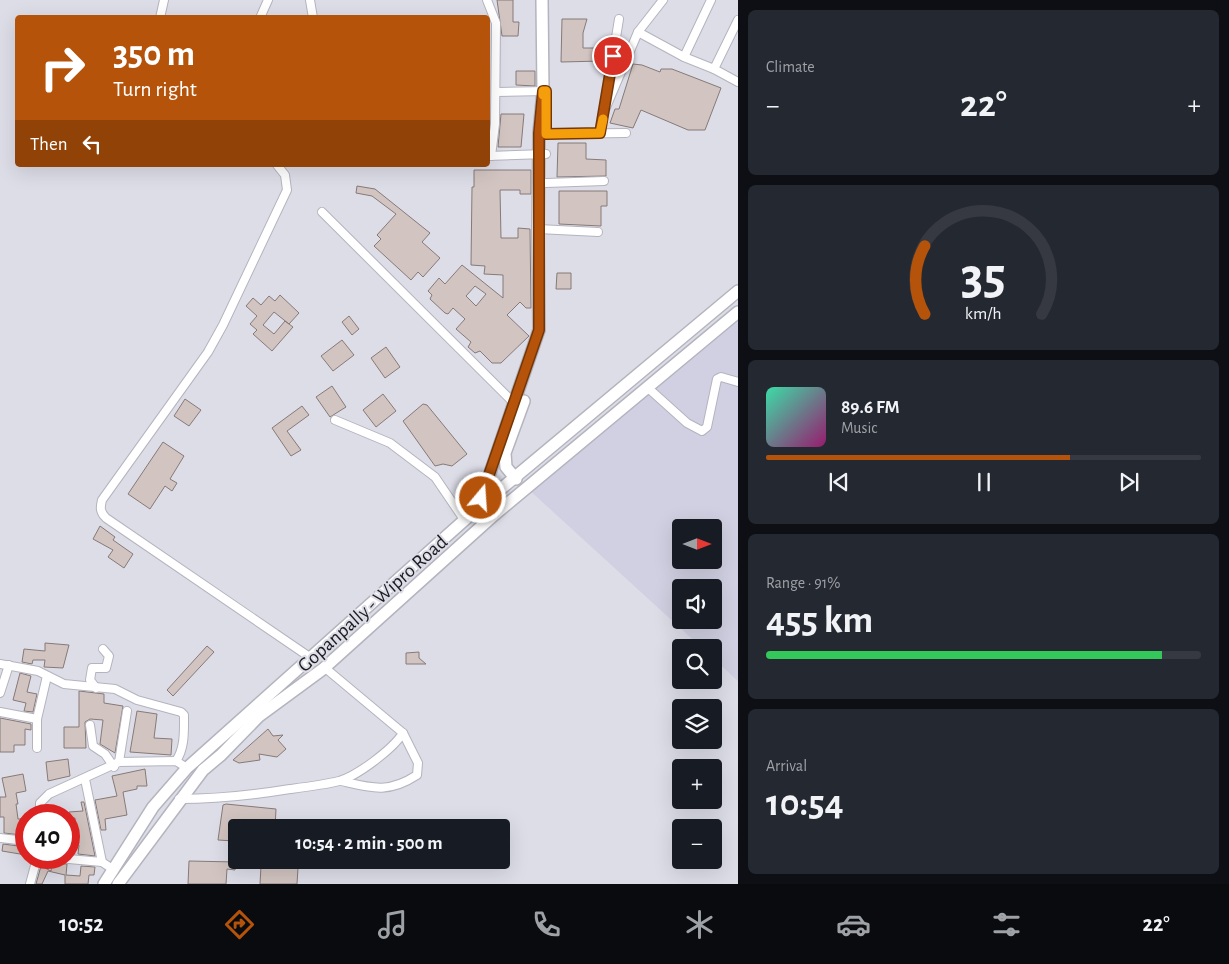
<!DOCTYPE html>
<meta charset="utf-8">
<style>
body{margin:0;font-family:"Alegreya Sans",sans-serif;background:#242831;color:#f1f3f6;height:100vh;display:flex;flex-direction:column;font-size:19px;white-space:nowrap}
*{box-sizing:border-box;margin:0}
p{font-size:16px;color:#9ea1a6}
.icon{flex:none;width:28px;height:28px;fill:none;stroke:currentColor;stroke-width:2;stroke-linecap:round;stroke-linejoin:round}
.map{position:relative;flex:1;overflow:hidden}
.details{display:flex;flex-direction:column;gap:10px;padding:10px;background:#0d0f14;width:491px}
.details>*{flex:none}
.guide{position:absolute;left:15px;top:15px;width:475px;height:152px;border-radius:5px;box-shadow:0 5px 20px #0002;background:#b45309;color:#fff;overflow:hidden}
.needle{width:32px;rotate:90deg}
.controls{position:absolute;left:672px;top:519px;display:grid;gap:10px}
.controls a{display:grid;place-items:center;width:50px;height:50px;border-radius:5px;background:#171b24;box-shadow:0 5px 20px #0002;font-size:25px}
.speed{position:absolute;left:15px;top:804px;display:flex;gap:10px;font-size:25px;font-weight:700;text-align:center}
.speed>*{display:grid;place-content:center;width:65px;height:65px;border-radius:50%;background:#171b24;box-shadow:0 5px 20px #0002;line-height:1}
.speed .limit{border:8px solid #d22;background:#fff;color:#111}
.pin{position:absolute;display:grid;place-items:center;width:42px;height:42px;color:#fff;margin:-21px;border:2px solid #fff;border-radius:50%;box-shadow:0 1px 5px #0007}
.me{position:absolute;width:55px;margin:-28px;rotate:18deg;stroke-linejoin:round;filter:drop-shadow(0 0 4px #0008)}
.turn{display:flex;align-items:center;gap:18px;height:105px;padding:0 15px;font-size:22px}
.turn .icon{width:65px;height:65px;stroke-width:2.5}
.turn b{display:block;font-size:35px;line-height:42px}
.then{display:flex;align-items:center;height:48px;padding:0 15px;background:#0003;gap:10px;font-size:19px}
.big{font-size:38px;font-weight:700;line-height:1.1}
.details .widget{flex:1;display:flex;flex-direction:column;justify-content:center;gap:8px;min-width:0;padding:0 18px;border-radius:8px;background:#242831}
.details .dial{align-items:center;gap:0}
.dial svg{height:130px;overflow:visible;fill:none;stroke:#363941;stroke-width:7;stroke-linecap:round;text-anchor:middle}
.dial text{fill:#f1f3f6;stroke:none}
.song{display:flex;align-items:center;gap:15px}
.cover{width:60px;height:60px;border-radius:8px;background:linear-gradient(135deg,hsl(160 70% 55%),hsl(320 70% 35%))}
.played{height:5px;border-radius:2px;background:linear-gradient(90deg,#b45309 70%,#363941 70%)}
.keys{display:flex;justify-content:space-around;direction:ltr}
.heat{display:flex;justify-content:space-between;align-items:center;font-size:28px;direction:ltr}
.charge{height:8px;border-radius:4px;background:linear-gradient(90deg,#34c759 91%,#363941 0)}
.trip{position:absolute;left:228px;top:819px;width:282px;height:50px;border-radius:5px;background:#171b24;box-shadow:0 5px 20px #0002;font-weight:700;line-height:50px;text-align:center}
.dock{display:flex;height:80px;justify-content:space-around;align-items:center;background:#090b0e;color:#9ea1a6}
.dock .icon{width:35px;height:35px}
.dock .active{color:#b45309}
.dock b{font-size:22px;color:#f1f3f6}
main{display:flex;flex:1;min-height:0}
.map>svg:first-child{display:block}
</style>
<main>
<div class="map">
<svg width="738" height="884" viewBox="0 0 738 884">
<rect width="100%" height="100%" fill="#dddde8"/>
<path fill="#d0d0e2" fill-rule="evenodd" d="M738,310V681L714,659V648L701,647L526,487ZM681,528H714V560H681ZM681,588H714V620H681Z"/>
<g fill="#d1c4c1" stroke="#867a78" fill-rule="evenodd">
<polygon points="497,0 513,0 513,22 519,22 518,36 502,36"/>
<polygon points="562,19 587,19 583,33 583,48 602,48 602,61 561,62"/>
<polygon points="633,64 642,65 660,72 661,69 672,69 721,88 705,130 688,130 641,110 633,128 610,123 615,109 619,109"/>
<polygon points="516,71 535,71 535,86 516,85"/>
<polygon points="501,114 524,114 521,147 498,147"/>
<polygon points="558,143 586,143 586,159 606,160 606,176 557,177"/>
<path d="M474,170H531V194H520V190H500L501,238H518V228L530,229L531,308H526L520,302L507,315L529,336L501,363H492L480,351L475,353L468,347L471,342L456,329L465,319L453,308L448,314L445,313L430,299L432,295L428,291L439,278L445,284L462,265L503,298V275L484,274L485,266L471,265L472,187H474ZM475,286L486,294L476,306L466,296Z"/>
<polygon points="357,186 375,189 430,233 422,242 440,258 423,277 418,272 411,280 374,246 381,239 377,235 396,214 372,196 356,193"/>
<polygon points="559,191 607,191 607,206 601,206 601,226 559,224"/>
<polygon points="557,273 571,273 571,289 556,289"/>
<polygon points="280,295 299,313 289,324 274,312 263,325 274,334 285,321 293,327 272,351 253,334 257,330 250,324 257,316 246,306 253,298 261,305 269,296 275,301"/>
<polygon points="349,316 359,329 352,335 342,322"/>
<polygon points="342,340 354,355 333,371 321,356"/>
<polygon points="386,347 400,367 385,378 371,358"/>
<polygon points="332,386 346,407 330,417 316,397"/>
<polygon points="383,394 396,411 376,427 363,410"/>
<polygon points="185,399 201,410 189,426 174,416"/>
<polygon points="423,404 427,405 467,454 452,466 443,464 435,466 403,421"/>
<polygon points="302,406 309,415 287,431 301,450 291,456 272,428"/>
<polygon points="163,442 184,456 170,479 177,483 172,491 165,486 150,509 128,494"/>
<polygon points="100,526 115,537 113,540 133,554 124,568 108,557 113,550 93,539"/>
<polygon points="45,643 69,645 63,668 44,667 45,660 33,660 32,664 22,662 24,649 45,651"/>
<polygon points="207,646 214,652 173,696 167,690"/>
<polygon points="419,652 419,658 426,664 406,664 406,653"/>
<polygon points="20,673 31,676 27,692 37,694 33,712 24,711 26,703 13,700"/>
<polygon points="79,691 104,694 104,703 123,706 115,753 100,744 103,720 90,719 85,722 86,748 64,748 64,727 79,727"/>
<polygon points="137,711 157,714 154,738 172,739 171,755 130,752"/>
<polygon points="0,718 31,724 31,730 25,729 25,745 14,745 14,752 0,752"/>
<polygon points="268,729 273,736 283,735 278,740 286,749 277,757 259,754 260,760 239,763 233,760"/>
<polygon points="68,759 70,776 48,781 46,762"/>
<polygon points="145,769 147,786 137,786 137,789 123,792 127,815 105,819 106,830 101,830 95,800 117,796 112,776"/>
<polygon points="23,774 26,791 16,793 18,804 16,804 18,819 22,819 21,835 4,833 4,817 0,817 0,797 6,797 2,778"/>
<polygon points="81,802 84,802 95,856 78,854 79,845 75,842 75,818 69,818 69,812 83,811"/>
<polygon points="226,804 276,809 275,828 235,828 234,841 218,840 223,805"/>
<polygon points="3,844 26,847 26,855 2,851"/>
<polygon points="189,861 236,862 235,870 227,869 226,884 188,884"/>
<polygon points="52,863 67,864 66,875 80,876 81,866 95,867 94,875 89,875 88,884 65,884 65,875 48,871 42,884 36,884 41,866 51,871"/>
<polygon points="261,866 298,868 297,884 260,884"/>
</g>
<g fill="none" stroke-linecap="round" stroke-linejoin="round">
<defs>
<g id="street">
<polyline points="310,0 313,18"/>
<polyline points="487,0 496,23 495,124 491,156"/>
<polyline points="160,18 164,0"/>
<polyline points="260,18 268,0"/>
<polyline points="638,32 684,57 714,69 738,82"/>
<polyline points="684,57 711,0"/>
<polyline points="714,69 738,20"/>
<polyline points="496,92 546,91"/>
<polyline points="605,105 619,19"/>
<polyline points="600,133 604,112 638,32 663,0"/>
<polyline points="546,134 626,133"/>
<polyline points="488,156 546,154"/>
<path d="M277,165L285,175L287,190L223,325L208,352L102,500C100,508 100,512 106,518L311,658"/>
<polyline points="546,183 604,181"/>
<polyline points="322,212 515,404"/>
<polyline points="538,229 598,232"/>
<polyline points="647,387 687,423 702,431 707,427 717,379 721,377 738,382"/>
<polyline points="335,420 390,443 435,477 465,521"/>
<path d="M0,664L38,671L64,684L115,689L137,700L181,712L184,715C184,731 185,748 176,761"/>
<polyline points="96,688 90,680 92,668 106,668 109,656 103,649"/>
<polyline points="0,693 9,665"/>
<polyline points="0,712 37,719"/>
<polyline points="90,725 93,746 105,754 114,767"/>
<polyline points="37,748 37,719 47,676"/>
<polyline points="119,762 127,711"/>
<polyline points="85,779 102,862"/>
<path d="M341,781C371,788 388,794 417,775L418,763L403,733"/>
<path d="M179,799C217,799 253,795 290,789C306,787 323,785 339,781C357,776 393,749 403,733L324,667"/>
<polyline points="40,815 40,803 49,794 119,762 176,761 187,768"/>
<polyline points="0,838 26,841"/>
<polyline points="58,858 102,862 114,870"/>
<polyline points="30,884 37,858"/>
</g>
<g id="secondary">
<polyline points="516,479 506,467 505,453 524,401"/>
<polyline points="478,508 539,330 538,229 539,133 543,91 542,0"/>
<polyline points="104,884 153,807 187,768 478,508 738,291"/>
<polyline points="118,884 203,770 221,755 259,716 323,669 494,515 738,312"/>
</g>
</defs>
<use href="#street" stroke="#b4b4bf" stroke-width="10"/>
<use href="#secondary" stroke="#b4b4bf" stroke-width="14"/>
<use href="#street" stroke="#fff" stroke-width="8"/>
<use href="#secondary" stroke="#fff" stroke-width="11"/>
</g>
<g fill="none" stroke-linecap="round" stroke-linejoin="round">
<defs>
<polyline id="route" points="481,498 539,330 539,133 543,91 546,91 546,134 600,133 613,56"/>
</defs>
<use href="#route" stroke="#753606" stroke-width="12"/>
<use href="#route" stroke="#b45309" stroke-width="9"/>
<polyline stroke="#f59e0b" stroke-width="9" points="543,95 543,91 546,91 546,134 600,133 603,119"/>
</g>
<g text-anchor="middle" stroke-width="4" stroke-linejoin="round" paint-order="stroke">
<g font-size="20" fill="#1c1c20" stroke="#dddde8">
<text transform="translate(372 603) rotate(-42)" y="7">Gopanpally - Wipro Road</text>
</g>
</g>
</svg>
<div class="controls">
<a><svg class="needle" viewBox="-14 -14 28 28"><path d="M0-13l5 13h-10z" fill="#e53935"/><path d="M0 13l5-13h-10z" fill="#9ea1a6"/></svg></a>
<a><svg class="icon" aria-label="sound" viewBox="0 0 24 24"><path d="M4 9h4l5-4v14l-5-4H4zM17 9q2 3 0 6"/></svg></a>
<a><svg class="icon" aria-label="search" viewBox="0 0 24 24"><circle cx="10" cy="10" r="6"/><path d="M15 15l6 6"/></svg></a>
<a><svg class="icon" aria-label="layers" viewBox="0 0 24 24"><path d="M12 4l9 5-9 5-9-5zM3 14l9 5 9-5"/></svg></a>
<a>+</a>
<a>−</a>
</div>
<div class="speed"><div class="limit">40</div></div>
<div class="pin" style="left:613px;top:56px;background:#d93025"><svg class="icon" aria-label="arrive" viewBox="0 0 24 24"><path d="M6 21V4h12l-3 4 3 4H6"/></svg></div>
<svg class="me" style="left:481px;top:498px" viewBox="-20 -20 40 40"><circle r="17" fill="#b45309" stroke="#fff" stroke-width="3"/><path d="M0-11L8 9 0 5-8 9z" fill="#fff"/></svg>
<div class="trip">10:54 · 2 min · 500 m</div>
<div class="guide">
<div class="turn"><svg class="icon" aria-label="right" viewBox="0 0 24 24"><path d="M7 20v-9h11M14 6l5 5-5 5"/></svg><div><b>350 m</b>Turn right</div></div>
<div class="then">Then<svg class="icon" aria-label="left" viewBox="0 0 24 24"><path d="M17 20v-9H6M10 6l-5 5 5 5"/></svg></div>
</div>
</div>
<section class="details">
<div class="widget"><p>Climate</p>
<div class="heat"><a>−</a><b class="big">22°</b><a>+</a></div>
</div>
<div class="widget dial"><svg viewBox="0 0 100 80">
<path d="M14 69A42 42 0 1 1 86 69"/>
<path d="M14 69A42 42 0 0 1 14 27" stroke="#b45309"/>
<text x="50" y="56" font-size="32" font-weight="700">35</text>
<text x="50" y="72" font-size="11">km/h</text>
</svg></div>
<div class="widget">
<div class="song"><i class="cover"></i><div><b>89.6 FM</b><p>Music</p></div></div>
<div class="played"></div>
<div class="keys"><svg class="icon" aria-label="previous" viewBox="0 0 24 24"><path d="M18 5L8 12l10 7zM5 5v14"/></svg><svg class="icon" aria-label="pause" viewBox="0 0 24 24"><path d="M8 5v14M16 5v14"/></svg><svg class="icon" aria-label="next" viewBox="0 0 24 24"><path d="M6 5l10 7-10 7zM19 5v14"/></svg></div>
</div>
<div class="widget"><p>Range · 91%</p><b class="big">455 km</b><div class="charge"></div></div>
<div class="widget"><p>Arrival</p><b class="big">10:54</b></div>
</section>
</main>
<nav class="dock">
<b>10:52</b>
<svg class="icon active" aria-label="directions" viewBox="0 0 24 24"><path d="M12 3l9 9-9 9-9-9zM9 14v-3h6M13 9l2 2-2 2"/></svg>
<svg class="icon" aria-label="music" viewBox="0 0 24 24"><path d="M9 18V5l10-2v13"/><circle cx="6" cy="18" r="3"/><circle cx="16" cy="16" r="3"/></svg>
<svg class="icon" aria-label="phone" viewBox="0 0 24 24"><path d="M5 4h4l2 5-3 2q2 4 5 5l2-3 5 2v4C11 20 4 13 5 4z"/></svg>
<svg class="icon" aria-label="climate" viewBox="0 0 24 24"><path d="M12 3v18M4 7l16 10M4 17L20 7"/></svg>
<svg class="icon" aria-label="car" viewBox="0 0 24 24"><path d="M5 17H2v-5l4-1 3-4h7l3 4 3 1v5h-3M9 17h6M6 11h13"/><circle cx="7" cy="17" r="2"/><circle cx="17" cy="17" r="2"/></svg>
<svg class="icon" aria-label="filters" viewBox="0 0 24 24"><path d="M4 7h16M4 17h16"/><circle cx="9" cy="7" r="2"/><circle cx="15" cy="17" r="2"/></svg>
<b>22°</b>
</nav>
